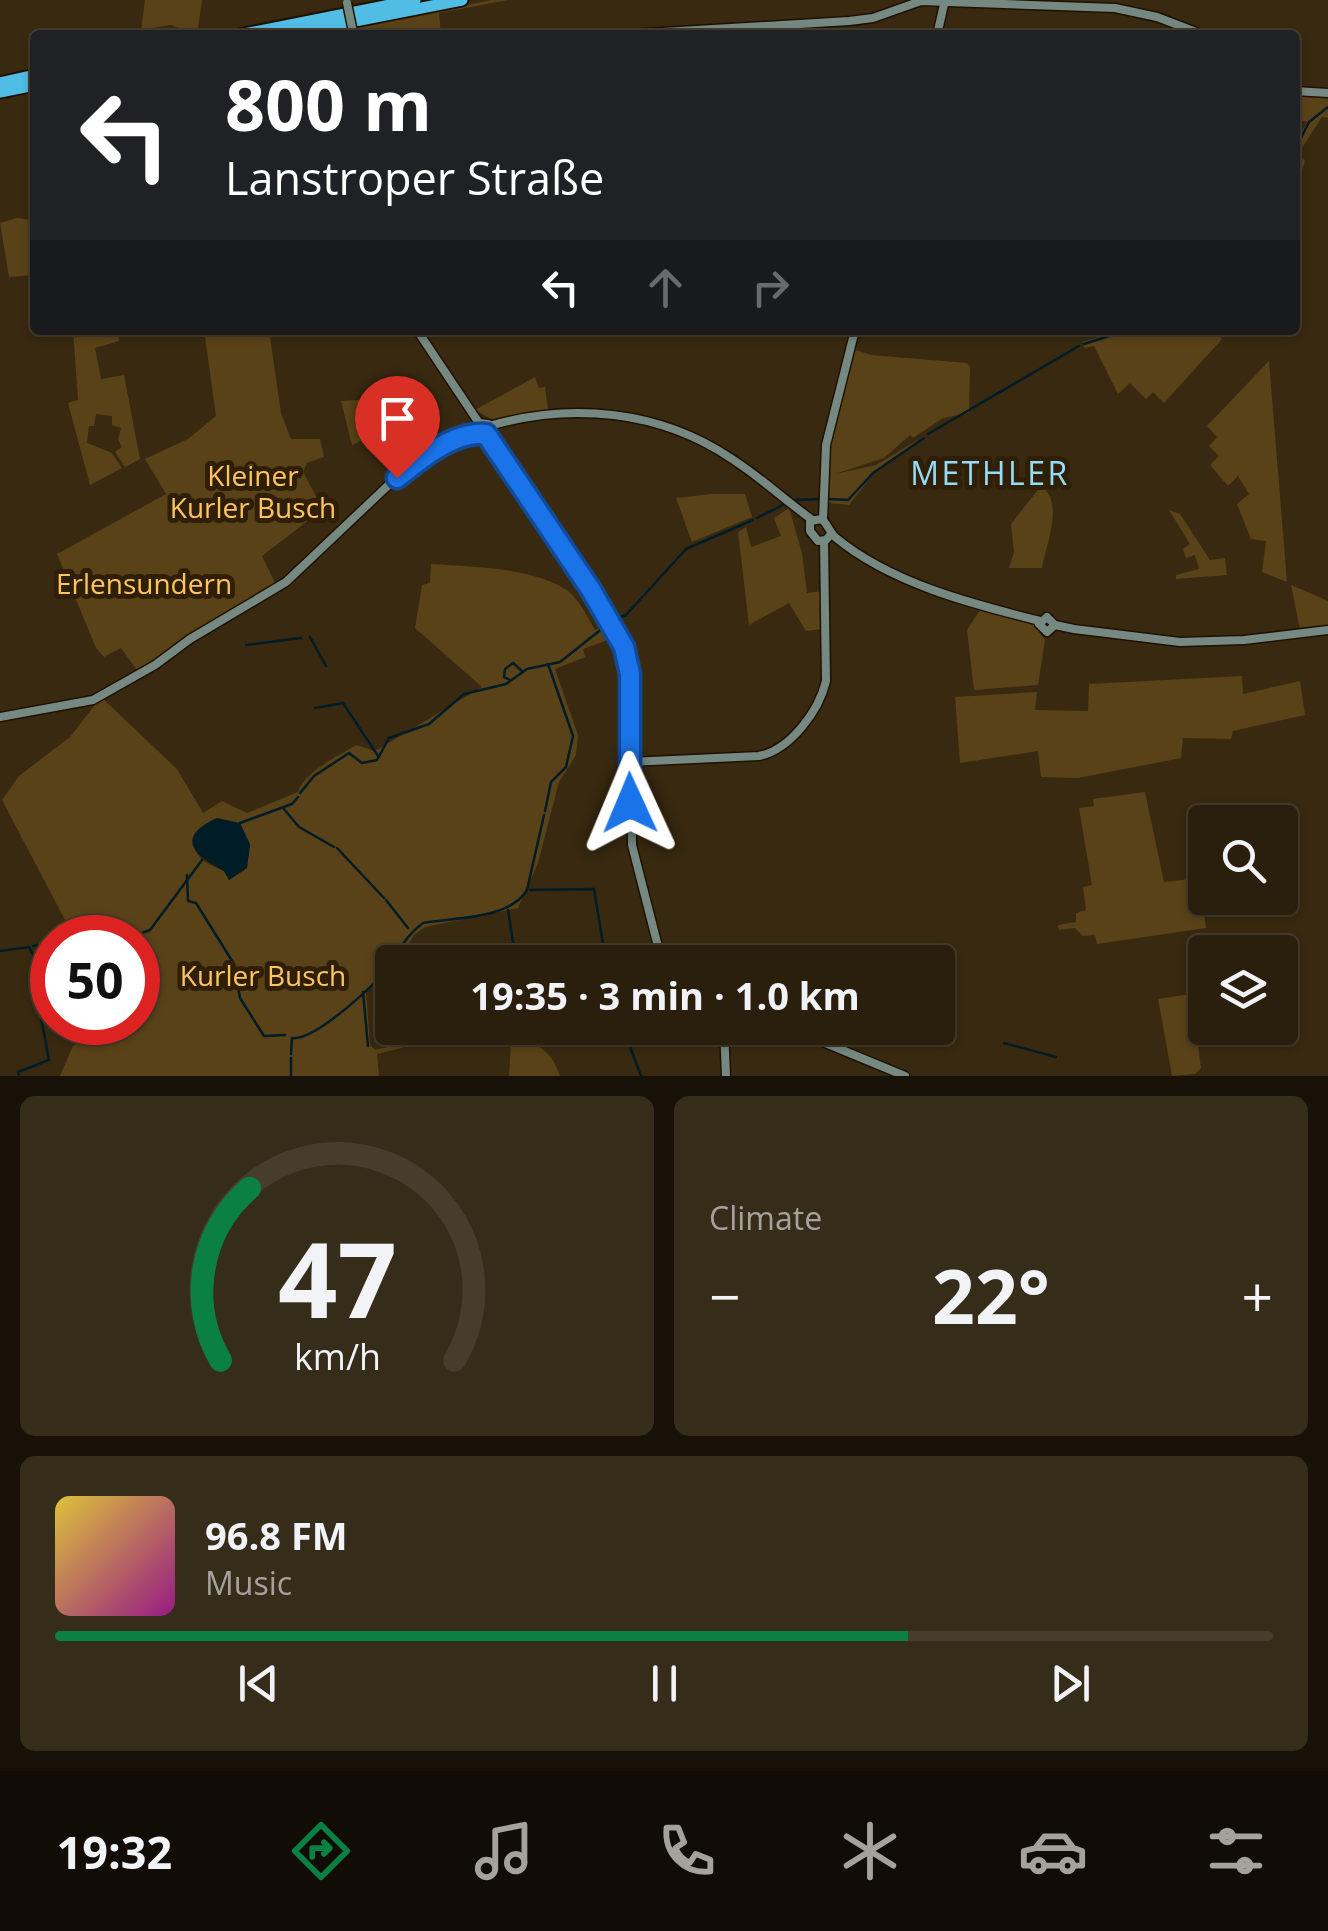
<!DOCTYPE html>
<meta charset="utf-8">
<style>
body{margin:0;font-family:"Open Sans",sans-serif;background:#362c1a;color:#f1f3f6;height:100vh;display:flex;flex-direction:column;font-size:38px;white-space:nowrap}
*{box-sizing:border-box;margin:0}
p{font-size:32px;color:#a5a29d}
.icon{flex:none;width:55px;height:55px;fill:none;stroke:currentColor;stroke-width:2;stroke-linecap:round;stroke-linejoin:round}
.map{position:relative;height:1076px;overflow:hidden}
.panel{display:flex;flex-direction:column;gap:20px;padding:20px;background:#171107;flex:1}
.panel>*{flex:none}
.guide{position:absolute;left:30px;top:30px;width:1270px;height:305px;border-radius:10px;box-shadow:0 2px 8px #0004,0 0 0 2px #463d2d;background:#202124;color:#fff;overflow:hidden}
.buttons{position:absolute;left:1188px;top:805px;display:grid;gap:20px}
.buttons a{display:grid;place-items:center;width:110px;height:110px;border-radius:10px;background:#2a1f0c;box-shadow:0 2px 8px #0004,0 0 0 2px #463d2d;font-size:50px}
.speed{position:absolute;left:30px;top:915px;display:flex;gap:20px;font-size:50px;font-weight:700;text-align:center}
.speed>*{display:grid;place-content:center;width:130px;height:130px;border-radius:50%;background:#2a1f0c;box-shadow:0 2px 8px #0004,0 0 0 2px #463d2d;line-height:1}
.speed .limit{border:15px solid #d22;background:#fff;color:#111}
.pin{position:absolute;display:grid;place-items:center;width:85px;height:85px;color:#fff;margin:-102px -42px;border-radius:50% 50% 50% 0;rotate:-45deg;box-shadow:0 0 10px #0007}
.pin .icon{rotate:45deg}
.me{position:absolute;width:110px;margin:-55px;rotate:359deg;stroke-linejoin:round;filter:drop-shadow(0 0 8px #0008)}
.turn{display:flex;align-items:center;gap:35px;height:210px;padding:0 30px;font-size:45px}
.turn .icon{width:130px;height:130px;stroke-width:2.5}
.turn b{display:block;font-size:70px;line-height:85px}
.lanes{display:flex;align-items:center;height:95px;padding:0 30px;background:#0003;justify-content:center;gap:50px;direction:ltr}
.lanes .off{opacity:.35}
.big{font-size:75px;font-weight:700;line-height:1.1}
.panel .card{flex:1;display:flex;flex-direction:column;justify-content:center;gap:15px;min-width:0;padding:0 35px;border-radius:15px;background:#362c1a}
.panel .dial{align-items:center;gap:0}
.dial svg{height:260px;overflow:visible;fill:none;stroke:#463d2d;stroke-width:7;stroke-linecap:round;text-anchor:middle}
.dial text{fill:#f1f3f6;stroke:none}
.song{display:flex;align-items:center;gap:30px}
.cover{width:120px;height:120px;border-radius:15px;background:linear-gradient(135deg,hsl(50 70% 55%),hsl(310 70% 35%))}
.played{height:10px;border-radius:5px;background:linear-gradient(90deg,#0b8043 70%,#463d2d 70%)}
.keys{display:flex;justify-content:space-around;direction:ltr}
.heat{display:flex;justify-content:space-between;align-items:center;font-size:55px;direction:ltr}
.panel .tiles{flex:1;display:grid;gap:20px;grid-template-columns:1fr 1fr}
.card:last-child{grid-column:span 2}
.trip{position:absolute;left:375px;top:945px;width:580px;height:100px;border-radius:10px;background:#2a1f0c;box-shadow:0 2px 8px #0004,0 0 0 2px #463d2d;font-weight:700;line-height:100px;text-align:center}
.tabs{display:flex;height:160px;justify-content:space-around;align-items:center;background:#110c05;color:#a5a29d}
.tabs .icon{width:70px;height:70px}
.tabs .on{color:#0b8043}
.tabs b{font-size:45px;color:#f1f3f6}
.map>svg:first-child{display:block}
</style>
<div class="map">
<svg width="1328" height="1076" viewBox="0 0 1328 1076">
<rect width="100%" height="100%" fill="#382910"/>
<g fill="#5a4218" fill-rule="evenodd">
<polygon points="145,0 202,0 198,29 187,31 170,25 141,30"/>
<polygon points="492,0 508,0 439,13 441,35 356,35 355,29 363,25"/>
<polygon points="1295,93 1306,97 1328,95 1328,118 1322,117 1298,154 1305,161 1295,191 1295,145 1307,122 1295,118"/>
<polygon points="17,218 35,220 35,275 9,277 0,223"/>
<polygon points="73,330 117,330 119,341 95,348 101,379 124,375 140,459 125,467 115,452 122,447 118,440 121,428 112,425 112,416 96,414 94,426 89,426 87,443 112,453 122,468 90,485 68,403 78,400"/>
<polygon points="204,330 269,330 281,413 291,439 320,439 324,457 307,463 303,472 323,509 262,556 276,585 139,673 121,648 104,657 96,648 57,554 166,494 145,459 188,439 216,416"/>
<polygon points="1121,330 1216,330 1222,339 1164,403 1153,392 1146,399 1130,383 1118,394 1094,346 1084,348 1083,342"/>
<polygon points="853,349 871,355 967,363 970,367 969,413 943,418 913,438 910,435 884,458 835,474 876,465 923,437 872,475 849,505 829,503 828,445"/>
<polygon points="1269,361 1287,582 1262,572 1266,541 1251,539 1237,504 1249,494 1238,476 1228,486 1210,465 1219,456 1209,446 1217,437 1207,426"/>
<polygon points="535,377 539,388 545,387 548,410 493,420 475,410"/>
<polygon points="396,381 400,381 421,412 393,430 389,428 352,445 341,401 376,399"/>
<path d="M1041,486C1065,504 1046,543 1042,568H1009L1014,552L1011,524Z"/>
<polygon points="711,494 745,494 752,517 692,542 676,498"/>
<polygon points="789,508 802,553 807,593 824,591 822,629 806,631 789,603 749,625 738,532 746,527 751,547 781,536 774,518"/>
<polygon points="1169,510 1180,514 1210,560 1225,558 1227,575 1176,579 1176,575 1199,569 1195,555 1186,558 1183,549 1190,544"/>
<path d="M431,564C474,567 525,567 562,587C577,595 587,616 595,630L608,624L616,637L583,649L585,657L555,669L578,735L576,755L559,782L538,863L518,908L425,927L414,935L398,962H392L390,975L366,991L370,1045L375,1050L466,1028H481L377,1054L379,1076H60L73,1046L118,1023L138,1022V938L74,937L2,800L19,776L70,737L101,697L177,769L203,813L222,801L247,813L298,792C305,771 337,757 356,745L375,751L482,687L415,628L422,585L430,583ZM240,823L250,844L247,868L229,880L224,871C208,863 197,862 193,842Z"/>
<polygon points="1291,585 1328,601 1328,625 1300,630"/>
<polygon points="980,610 1034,624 1045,640 1038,685 974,690 967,630"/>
<polygon points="1242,676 1243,694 1300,681 1305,715 1233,731 1231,739 1183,738 1181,758 1078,778 1041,777 1038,751 960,763 955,697 1037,692 1035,710 1088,711 1089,684"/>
<polygon points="1145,792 1164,882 1199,878 1206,928 1097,944 1095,935 1083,936 1075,928 1059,930 1058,925 1076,922 1076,913 1086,910 1083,887 1092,885 1079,808 1094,806 1093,799"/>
<polygon points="1191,994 1201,1068 1195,1074 1172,1076 1158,999"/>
<path d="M525,1040C545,1048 553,1056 560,1076H509L511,1043Z"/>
</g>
<path fill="#001c26" d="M217,818L240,823L250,845L247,868L229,880L224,871C196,856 173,838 217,818Z"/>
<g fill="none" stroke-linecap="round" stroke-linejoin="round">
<g stroke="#001c26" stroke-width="2.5">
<polyline points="1295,150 1309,122 1328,107"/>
<polyline points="1295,155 1295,163"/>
<polyline points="1084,344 1128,330"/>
<polyline points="928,434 1079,346"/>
<polyline points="829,499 848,500 873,473 924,438"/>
<polyline points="796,500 820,499"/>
<polyline points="757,518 783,505"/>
<polyline points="615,619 626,615 686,549 753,520"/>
<polyline points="310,637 326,666"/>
<polyline points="246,645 301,638"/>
<polyline points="510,680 504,677 505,669 513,663 522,671"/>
<polyline points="315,708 343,703 378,756"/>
<polyline points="300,793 314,776 349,753 362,763 377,760 389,738 429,724 464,694 506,684 527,669 560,662 608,624"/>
<polyline points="284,809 299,827 334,847"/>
<polyline points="545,811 551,782 566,767 573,736 548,664"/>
<polyline points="240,823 292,804 298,797"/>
<polyline points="337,848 384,898"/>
<polyline points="187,875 188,901 196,903 234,964 240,998 264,1036 285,1035"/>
<polyline points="530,890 594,889 606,962"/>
<polyline points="386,900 408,928"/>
<polyline points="508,910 516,962"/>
<polyline points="90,938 124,938"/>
<polyline points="128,938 150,930 202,860"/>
<polyline points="33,946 52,943"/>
<polyline points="0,951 29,947 52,991"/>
<polyline points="363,992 368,1046"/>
<polyline points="39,1003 52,995"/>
<polyline points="623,1028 641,1076"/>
<polyline points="1004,1043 1056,1057"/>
<path d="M291,1054L292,1038C313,1041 364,994 380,977C396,959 402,938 423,923C455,917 509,920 527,890L544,815"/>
<polyline points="19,1076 18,1072 49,1060 39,1007"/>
<polyline points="291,1076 291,1058"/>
</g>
<defs>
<g id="secondary">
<polyline points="612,35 849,21 873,18 921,1 1115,8 1157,17 1204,35"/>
<polyline points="937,35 945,0"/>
<polyline points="1295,91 1328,93"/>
<polyline points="417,330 479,423"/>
<path d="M489,426C571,402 660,410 732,459C760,477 785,500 811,519"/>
<polyline points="486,434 488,424 479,423 476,431 486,434 591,589 624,647 631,675 632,845 662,962"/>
<polyline points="823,520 826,445 855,330"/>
<path d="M831,534L826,540L818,541L810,531V521L822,519C827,524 830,532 835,537C890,583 972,604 1040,621"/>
<polyline points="1055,625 1047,632 1039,624 1047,617 1055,625 1074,629 1180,642 1244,640 1328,630"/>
<polyline points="0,717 93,700 155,665 190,639 286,582 397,477 439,448 476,431"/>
<path d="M629,762L759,756C790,750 819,711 826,681L824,541"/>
<polyline points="724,1028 726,1076"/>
<polyline points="789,1028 905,1076"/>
</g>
<g id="highway">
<polyline points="239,35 415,0"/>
<polyline points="284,35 462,0"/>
<polyline points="0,83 35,75"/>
<polyline points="0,92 35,85"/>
</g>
</defs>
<use href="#secondary" stroke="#1f1100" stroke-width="11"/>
<use href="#highway" stroke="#1f1100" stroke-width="15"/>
<use href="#secondary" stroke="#758982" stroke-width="8"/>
<use href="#highway" stroke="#51bde4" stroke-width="11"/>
<defs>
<polyline id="secondary-bridge" points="347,3 353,32"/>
</defs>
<use href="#secondary-bridge" stroke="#1f1100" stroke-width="11" stroke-linecap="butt"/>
<use href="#secondary-bridge" stroke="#758982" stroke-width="8"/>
</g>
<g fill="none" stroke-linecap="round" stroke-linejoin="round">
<defs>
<path id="route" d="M397,478C423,457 455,431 486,434L591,590L624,647L630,674V803"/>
</defs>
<use href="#route" stroke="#114b97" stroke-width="25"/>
<use href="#route" stroke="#1a73e8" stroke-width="18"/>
</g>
<g text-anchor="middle" stroke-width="10" stroke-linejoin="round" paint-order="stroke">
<g font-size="28" fill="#fec460" stroke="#2e1f06">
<text x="253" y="486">Kleiner<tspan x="253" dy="32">Kurler Busch</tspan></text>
<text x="144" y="594">Erlensundern</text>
<text x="263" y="986">Kurler Busch</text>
</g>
<g font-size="32" letter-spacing="2.5" fill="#95dbf7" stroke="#2e1f06">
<text x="990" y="485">METHLER</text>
</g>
</g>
</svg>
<div class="buttons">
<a><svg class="icon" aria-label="search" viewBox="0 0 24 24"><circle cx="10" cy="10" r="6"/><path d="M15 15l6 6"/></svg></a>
<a><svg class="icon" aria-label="layers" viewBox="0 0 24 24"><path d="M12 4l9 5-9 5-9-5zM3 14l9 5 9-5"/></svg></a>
</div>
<div class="speed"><div class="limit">50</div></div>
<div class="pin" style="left:397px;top:478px;background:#d93025"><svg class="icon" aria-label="arrive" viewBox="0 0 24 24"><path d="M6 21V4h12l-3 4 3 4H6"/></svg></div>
<svg class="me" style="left:630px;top:803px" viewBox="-20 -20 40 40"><path d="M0-17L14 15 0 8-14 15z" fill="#1a73e8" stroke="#fff" stroke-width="4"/></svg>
<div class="trip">19:35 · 3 min · 1.0 km</div>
<div class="guide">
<div class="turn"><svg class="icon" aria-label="left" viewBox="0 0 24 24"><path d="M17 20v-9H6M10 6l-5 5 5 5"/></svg><div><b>800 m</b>Lanstroper Straße</div></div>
<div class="lanes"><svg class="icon" aria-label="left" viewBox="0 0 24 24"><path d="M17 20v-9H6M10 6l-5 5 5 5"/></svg><svg class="icon off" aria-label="ahead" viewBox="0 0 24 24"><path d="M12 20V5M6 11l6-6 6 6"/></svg><svg class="icon off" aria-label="right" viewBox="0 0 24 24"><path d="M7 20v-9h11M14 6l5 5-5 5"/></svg></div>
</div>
</div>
<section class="panel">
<div class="tiles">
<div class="card dial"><svg viewBox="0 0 100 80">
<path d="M14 69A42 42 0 1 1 86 69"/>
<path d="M14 69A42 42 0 0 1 23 16" stroke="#0b8043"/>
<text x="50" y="56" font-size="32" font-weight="700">47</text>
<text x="50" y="72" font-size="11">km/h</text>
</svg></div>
<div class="card"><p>Climate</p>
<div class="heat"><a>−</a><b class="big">22°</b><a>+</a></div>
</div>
<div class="card">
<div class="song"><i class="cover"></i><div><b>96.8 FM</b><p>Music</p></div></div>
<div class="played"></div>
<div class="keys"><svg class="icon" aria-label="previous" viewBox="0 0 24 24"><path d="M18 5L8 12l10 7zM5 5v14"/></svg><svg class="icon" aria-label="pause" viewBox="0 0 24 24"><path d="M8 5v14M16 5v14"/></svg><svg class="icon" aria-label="next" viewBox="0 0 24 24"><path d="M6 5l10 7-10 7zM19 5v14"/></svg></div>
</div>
</div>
</section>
<nav class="tabs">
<b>19:32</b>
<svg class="icon on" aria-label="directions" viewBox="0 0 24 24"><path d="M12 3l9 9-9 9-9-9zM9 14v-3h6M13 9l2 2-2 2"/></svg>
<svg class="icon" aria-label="music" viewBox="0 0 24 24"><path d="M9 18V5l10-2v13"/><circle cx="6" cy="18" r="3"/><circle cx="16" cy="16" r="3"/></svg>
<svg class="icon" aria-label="phone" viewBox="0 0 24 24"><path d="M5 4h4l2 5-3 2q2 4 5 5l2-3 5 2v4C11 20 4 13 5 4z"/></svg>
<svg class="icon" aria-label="climate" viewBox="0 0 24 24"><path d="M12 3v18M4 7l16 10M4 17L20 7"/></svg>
<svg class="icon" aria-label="car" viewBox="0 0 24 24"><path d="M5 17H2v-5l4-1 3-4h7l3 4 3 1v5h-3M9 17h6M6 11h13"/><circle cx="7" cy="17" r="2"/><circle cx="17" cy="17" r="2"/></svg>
<svg class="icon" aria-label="filters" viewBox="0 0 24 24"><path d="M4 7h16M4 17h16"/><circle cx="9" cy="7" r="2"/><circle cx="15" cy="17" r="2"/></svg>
</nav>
